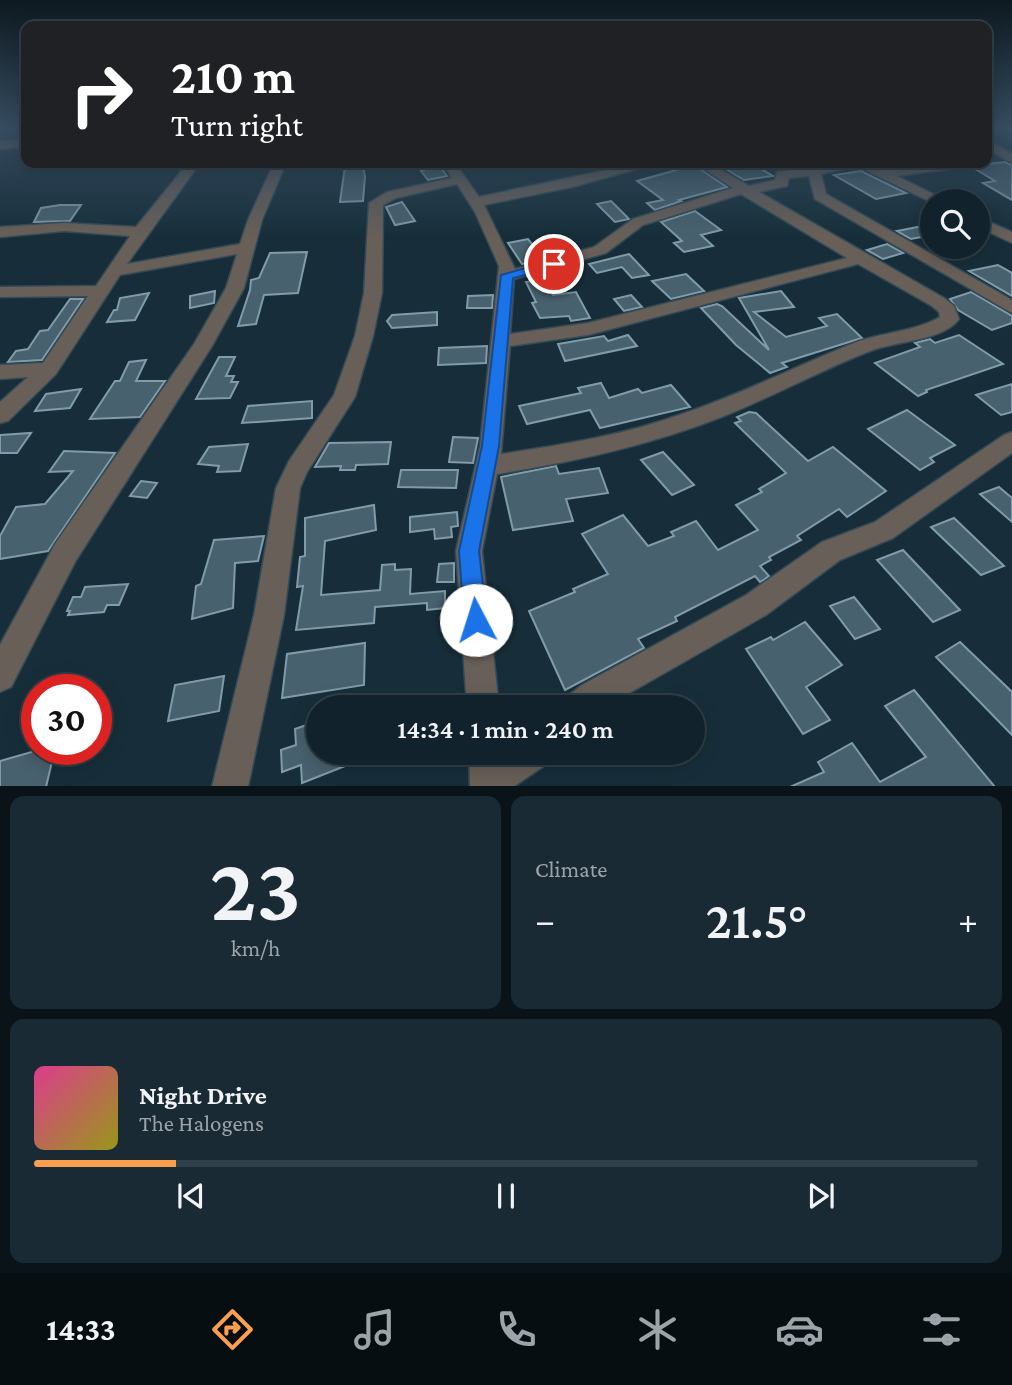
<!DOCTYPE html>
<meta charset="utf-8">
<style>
body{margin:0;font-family:"Crimson Pro",serif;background:#1a2a34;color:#f1f3f6;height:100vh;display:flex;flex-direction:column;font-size:26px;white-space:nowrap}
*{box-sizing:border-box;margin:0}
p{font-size:23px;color:#9ca4a9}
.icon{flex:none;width:38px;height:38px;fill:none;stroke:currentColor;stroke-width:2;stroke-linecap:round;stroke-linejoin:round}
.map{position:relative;height:786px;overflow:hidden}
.drawer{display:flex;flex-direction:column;gap:10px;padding:10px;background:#091318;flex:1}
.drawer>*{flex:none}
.top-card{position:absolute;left:21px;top:21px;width:971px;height:147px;border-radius:14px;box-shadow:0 4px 18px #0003,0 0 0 2px #303f48;background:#202124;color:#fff;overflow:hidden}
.tools{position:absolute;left:920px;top:189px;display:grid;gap:14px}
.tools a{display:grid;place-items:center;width:70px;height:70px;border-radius:50%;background:#11222c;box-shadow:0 4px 18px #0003,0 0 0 2px #303f48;font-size:35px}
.speed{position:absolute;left:21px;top:674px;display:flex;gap:14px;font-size:35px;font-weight:700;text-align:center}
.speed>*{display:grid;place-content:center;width:91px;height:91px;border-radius:50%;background:#11222c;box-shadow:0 4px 18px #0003,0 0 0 2px #303f48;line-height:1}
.speed .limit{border:10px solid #d22;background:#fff;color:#111}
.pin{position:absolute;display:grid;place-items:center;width:60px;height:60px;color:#fff;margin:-30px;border:4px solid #fff;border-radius:50%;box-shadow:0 2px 7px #0007}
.me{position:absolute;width:77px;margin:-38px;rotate:355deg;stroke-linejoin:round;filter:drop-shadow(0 0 5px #0008)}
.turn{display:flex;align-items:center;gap:24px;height:147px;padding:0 35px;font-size:32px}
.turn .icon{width:91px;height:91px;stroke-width:2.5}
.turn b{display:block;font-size:49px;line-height:60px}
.big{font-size:52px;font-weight:600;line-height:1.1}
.drawer .card{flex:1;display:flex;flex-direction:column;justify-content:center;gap:10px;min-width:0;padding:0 24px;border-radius:14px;background:#1a2a34}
.drawer .dial{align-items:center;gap:0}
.dial b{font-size:91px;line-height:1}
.song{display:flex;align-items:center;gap:21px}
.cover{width:84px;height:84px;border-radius:10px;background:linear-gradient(135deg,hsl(330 70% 55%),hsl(60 70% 35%))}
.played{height:7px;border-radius:4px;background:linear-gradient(90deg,#fa9f4f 15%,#303f48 15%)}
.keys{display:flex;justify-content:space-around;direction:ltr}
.heat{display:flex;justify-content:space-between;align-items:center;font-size:38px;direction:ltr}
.drawer .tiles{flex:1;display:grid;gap:10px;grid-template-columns:1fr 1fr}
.card:last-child{grid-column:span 2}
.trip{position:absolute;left:306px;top:695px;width:399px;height:70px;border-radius:35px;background:#11222c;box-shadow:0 4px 18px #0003,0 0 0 2px #303f48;font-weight:600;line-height:70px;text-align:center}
.dock{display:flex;height:112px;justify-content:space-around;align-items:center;background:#070e12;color:#9ca4a9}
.dock .icon{width:49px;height:49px}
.dock .active{color:#fa9f4f}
.dock b{font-size:32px;color:#f1f3f6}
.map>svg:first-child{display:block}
</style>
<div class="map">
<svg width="1012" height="787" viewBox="0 0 1012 787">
<rect width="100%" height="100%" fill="#172e3a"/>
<g fill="#48616e" stroke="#809ba9" stroke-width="2">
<polygon points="1005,162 1012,165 1012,200 983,183 995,181 970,166"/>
<polygon points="420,163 437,163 447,176 428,180 421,171 424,170"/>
<polygon points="736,163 751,163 773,176 744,180 719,165"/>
<polygon points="362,164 365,176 363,201 340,202 345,166"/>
<polygon points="694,165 727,187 679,200 681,201 655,210 647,203 663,200 637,181"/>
<polygon points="861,171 906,193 876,199 834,175"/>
<polygon points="611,201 629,219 615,222 597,204"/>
<polygon points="402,202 415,221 395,225 386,207"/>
<polygon points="60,205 81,205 70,221 34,222 41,208"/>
<polygon points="695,211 721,230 701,235 713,246 684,252 674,243 682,241 661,222"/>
<polygon points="933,224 933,235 911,239 897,231"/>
<polygon points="528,239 536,249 547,247 555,255 522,264 508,243"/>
<polygon points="887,244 903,253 883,259 867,250"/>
<polygon points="307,252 298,293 264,295 256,324 238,326 250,290 251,280 259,278 270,253"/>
<polygon points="629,254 649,275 632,278 622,267 597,273 589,264"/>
<polygon points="998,265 1012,273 1012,296 969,271"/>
<polygon points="542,274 553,295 576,292 590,318 571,321 569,316 540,318 532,303 536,302 526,282 534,281 531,277"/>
<polygon points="686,274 704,291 671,299 652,281"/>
<polygon points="215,291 214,303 190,308 190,296"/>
<polygon points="781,291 794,307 754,312 786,337 827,326 819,318 837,314 862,338 782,363 787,367 770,373 736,345 701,308 717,304 722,306 769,350 739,298"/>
<polygon points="971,292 1012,316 1012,323 992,330 958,310 950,299"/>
<polygon points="149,293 135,320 107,322 114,310 117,310 120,298"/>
<polygon points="493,295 492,308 467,308 468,296"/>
<polygon points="631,295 642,307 624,311 614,299"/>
<polygon points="70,299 83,299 42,360 8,362 16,351 28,349 40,331 48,330"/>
<polygon points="437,312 437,325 392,328 387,321 392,315"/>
<polygon points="628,335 637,346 565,361 558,344 604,336 608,341"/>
<polygon points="959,335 1003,364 926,390 927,392 918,396 875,363 920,347 915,343 930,339 935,343"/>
<polygon points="487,346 486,363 438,365 439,348"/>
<polygon points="219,357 235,357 226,376 234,376 231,382 238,382 230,398 196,399"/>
<polygon points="146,360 136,381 165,381 140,417 90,419 115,381 120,381 129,362"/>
<polygon points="601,383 609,398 638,389 642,393 671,385 690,407 600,428 590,410 527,424 519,406 581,393 578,388"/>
<polygon points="1012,384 1012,412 1001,415 976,395"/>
<polygon points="81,389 70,408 35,411 46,394"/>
<polygon points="312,401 312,418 242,423 248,406"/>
<polygon points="907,410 955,445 930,458 934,462 920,470 868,429"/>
<polygon points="749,412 756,413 808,461 833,447 886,491 847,517 839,509 797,536 801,540 769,557 771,560 760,566 769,576 762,581 760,582 755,576 675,617 677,621 638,639 644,648 565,690 529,611 575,592 573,589 608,574 582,534 623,515 648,546 674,536 671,532 696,521 718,550 758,530 736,505 762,492 759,489 786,473 735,423 741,421 737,417"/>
<polygon points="31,433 17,453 0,453 0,435"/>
<polygon points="453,437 478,438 473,463 449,462"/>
<polygon points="391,442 388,464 356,465 355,470 340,470 341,466 315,467 329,443"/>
<polygon points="248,444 240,471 217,472 219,466 198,464 209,447"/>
<polygon points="64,451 115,453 48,551 0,559 0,536 16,507 45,504 73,471 49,472"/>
<polygon points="663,452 694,485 672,495 641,460"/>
<polygon points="556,466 559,474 599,468 608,493 566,499 573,521 513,530 501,477"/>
<polygon points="401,470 458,470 456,488 398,487"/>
<polygon points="141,481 157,483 147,498 130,496"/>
<polygon points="999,487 1012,498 1012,522 980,494"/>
<polygon points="374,505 376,530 325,541 321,595 380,590 382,565 395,564 395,570 411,569 410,594 445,591 445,608 427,610 427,603 375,607 374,623 296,630 303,586 297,587 300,557 305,556 305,518"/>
<polygon points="457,512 458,526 451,527 452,537 435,539 434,529 410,532 410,517"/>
<polygon points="954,518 1004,566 981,575 931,527"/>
<polygon points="264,536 258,561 235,563 233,608 192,619 196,586 201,584 214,540"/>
<polygon points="903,550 960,610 933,622 877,560"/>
<polygon points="454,563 454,582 437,582 439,564"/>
<polygon points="128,584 119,605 107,605 104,612 68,615 70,611 67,611 73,597 81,597 85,587"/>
<polygon points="854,597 880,629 855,639 830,606"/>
<polygon points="805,622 842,665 806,687 830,720 803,734 746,649 771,637 773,640"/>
<polygon points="960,642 1012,692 1012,735 936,657"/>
<polygon points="365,643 364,685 282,698 287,654"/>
<polygon points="224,676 219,711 168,721 175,685"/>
<polygon points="914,690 995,787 790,787 824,772 818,762 852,743 880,782 926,757 885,706"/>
<polygon points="458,694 459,707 411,707 411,700"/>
<polygon points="318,721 318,752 343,752 345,766 302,783 301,765 282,772 281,750 296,745 295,729"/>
<polygon points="42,749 55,749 46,787 0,787 0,761"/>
</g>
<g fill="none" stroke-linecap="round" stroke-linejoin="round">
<defs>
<g id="minor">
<polygon points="26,140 26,147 0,149 0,141"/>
<polygon points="987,140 1012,154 1012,163 987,149"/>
<polygon points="188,163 200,163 127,264 240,244 248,220 274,163 286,163 262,220 244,288 212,346 75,562 11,687 0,692 0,645 55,544 194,344 226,288 237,254 120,275 56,374 8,421 0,423 0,402 28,377 0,379 0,365 43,363 88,296 0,297 0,287 96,286 130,236 64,231 0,237 0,227 64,223 136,227"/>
<path d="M443,163H455L479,197L639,163H659L572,187L484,205L515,269L594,247L633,219L733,188L695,163H709L749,186L775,180L777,172L839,163H870L885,170L937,163H969L963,167L897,176L947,201L933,203L857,166L821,174L826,194L1012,300V313L815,199L809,176L789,178L787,186L759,192L944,298L954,306L959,319C943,341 895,341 870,351C819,371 770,398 719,418C647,446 573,462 497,474L482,551L499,707H467L456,551L480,446L499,266L475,212L457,184L396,198L383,205L382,293L373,336L355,397L307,472L300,488L284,615L248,787H212L254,615L276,488L289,461L334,395L355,336L364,293L369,203L387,192L452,178ZM741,194L847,258L588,323L510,334L514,279L606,253L643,225ZM858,264L932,306L939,312L940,317C914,332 882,332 854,343C797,366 741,394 682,414C624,435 562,445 501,454L510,346L588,335Z"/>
<polygon points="978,217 1012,232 1012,243 978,227"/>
<polygon points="1012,432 1012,453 893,538 840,560 766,615 605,707 565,707 569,695 582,685 746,595 822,542 875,522 1004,435"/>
<polygon points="469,752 552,752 547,764 513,787 470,787"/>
</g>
</defs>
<use href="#minor" stroke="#344a55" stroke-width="3"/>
<use href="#minor" fill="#685f58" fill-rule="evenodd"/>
</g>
<linearGradient id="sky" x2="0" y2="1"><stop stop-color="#0d1920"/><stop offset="0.54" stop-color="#364c60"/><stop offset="1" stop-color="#364c60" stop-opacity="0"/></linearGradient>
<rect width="1012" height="237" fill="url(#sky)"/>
<polygon fill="#1a73e8" stroke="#114b97" stroke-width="2" points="554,260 559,261 559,267 513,278 499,446 479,551 487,620 484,628 476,631 468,628 464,620 459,551 482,446 501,275"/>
</svg>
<div class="tools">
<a><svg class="icon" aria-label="search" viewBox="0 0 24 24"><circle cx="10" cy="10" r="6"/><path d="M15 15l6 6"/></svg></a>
</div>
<div class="speed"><div class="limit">30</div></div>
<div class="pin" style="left:554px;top:264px;background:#d93025"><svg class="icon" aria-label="arrive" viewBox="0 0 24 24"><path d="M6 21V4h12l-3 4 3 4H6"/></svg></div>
<svg class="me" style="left:476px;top:620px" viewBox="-20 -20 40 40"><circle r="19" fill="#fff"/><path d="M0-13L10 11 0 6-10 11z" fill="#1a73e8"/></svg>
<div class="trip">14:34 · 1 min · 240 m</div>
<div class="top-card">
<div class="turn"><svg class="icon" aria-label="right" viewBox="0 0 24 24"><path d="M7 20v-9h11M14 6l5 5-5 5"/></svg><div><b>210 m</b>Turn right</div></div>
</div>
</div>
<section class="drawer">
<div class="tiles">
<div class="card dial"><b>23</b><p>km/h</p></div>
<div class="card"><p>Climate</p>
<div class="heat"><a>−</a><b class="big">21.5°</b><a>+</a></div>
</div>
<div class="card">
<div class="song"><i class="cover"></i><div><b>Night Drive</b><p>The Halogens</p></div></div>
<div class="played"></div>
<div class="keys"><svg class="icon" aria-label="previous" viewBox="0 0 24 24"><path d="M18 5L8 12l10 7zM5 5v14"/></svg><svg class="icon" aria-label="pause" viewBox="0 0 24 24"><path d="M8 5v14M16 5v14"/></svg><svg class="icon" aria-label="next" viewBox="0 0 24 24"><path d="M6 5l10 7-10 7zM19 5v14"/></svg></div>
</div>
</div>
</section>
<nav class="dock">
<b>14:33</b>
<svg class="icon active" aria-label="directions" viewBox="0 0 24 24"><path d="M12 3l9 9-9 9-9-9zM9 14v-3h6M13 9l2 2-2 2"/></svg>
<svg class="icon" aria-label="music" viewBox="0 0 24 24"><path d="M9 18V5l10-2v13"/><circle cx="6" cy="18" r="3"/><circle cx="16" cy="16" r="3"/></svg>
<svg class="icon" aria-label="phone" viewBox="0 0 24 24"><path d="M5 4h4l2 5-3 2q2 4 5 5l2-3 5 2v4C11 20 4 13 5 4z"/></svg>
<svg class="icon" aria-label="climate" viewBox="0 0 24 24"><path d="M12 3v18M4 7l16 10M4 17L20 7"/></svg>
<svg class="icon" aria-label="car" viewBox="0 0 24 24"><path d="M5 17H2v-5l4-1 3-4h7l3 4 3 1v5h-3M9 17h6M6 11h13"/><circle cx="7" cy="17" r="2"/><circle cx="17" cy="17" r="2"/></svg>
<svg class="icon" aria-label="filters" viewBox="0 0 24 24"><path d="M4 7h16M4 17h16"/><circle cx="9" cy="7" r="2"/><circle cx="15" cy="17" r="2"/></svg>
</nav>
